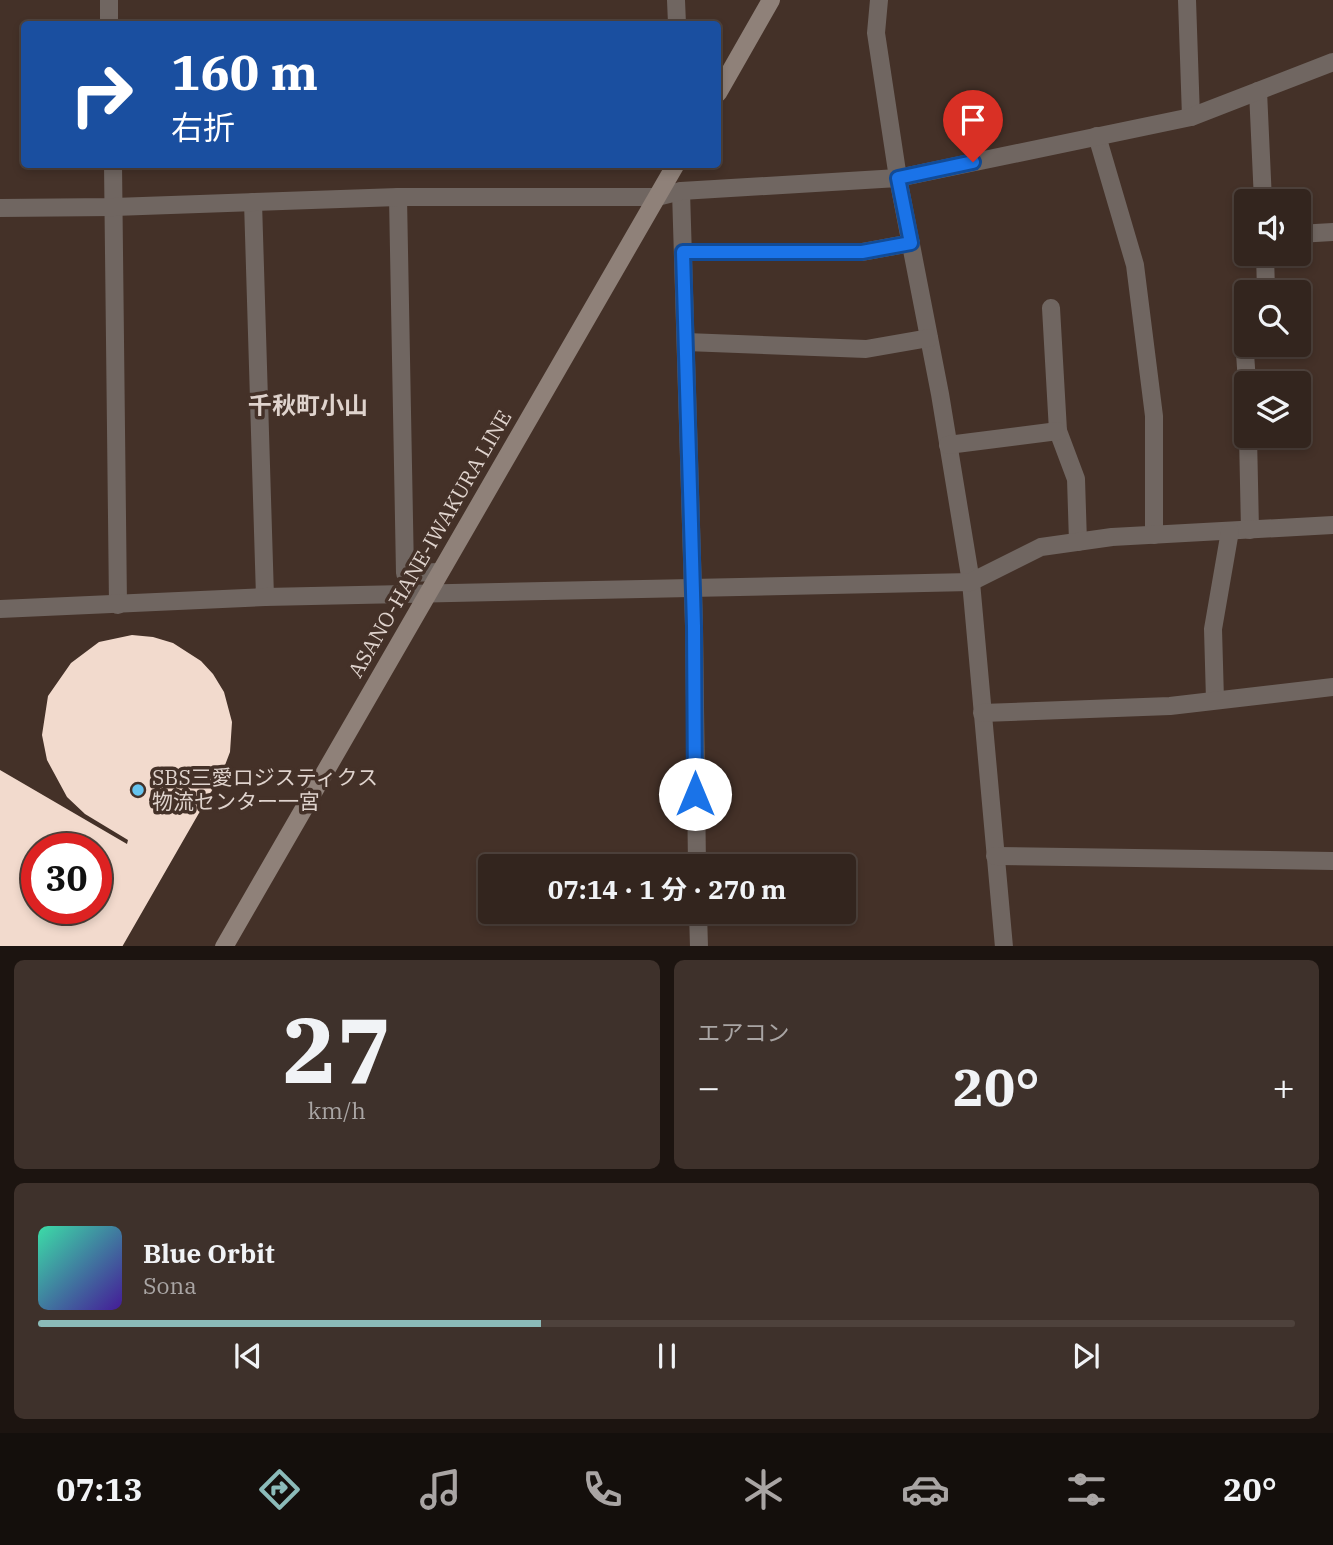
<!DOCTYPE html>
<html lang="ja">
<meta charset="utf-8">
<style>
body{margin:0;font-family:"IBM Plex Serif","Noto Sans JP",serif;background:#3e312b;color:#f1f3f6;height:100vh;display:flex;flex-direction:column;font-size:26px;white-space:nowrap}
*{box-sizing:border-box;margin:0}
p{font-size:23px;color:#a9a5a4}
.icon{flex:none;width:38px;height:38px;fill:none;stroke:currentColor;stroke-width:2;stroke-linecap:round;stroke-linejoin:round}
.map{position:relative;height:946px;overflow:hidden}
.side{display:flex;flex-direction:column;gap:14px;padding:14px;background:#1c1410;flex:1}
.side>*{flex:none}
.hud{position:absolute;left:21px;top:21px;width:700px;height:147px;border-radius:7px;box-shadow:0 4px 10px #0003,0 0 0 2px #4e423c;background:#1a4fa0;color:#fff;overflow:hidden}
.controls{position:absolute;left:1234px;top:189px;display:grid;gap:14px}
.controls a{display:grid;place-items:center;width:77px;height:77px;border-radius:7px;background:#33251e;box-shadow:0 4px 10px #0003,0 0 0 2px #4e423c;font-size:35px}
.speed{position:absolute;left:21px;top:833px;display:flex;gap:14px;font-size:35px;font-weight:700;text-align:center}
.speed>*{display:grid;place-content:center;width:91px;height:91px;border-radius:50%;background:#33251e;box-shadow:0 4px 10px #0003,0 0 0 2px #4e423c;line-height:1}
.speed .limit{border:10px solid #d22;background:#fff;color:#111}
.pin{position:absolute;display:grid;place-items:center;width:60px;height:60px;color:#fff;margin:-72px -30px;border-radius:50% 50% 50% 0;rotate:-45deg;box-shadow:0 0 7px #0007}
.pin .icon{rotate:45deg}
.me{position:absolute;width:77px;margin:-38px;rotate:0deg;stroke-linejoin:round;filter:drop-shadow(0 0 5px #0008)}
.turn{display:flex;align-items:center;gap:24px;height:147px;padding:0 35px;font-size:32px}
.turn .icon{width:91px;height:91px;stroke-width:2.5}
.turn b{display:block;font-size:49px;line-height:60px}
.big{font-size:52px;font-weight:700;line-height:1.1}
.side .widget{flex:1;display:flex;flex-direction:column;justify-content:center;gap:10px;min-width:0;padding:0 24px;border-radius:10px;background:#3e312b}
.side .dial{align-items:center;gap:0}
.dial b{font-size:91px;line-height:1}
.song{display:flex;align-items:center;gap:21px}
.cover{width:84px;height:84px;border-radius:10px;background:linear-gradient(135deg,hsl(160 70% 55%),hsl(260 70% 35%))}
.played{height:7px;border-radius:4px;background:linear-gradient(90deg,#8bbbb9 40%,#4e423c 40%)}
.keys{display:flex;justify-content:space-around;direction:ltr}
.heat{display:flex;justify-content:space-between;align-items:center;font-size:38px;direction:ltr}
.side .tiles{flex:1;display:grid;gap:14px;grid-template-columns:1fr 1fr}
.widget:last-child{grid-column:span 2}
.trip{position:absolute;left:478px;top:854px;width:378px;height:70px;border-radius:7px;background:#33251e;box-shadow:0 4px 10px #0003,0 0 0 2px #4e423c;font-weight:700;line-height:70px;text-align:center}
.tab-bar{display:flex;height:112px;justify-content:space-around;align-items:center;background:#140f0c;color:#a9a5a4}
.tab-bar .icon{width:49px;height:49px}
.tab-bar .active{color:#8bbbb9}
.tab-bar b{font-size:32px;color:#f1f3f6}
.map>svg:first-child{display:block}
</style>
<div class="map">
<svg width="1333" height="947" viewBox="0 0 1333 947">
<rect width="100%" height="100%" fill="#443128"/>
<path fill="#f2dacd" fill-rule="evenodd" d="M132,635L153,637L173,643L201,661L213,674L224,692L232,722L230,752L222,773L122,947H0V770L127,844L128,840L85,814L67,797L47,760L42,735L48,696L71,663L99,642ZM37,849H96V908H37Z"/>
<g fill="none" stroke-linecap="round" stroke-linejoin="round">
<g stroke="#706661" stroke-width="18">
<polyline points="109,0 109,24"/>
<polyline points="676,0 677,24"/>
<polyline points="879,0 876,33 898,178 940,394 971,582 1004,947"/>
<polyline points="1187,0 1191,117"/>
<polyline points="1258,91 1263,201"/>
<polyline points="1097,136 1135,265 1154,416 1154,535"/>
<polyline points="113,164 118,605"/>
<polyline points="681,191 694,626 697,866"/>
<polyline points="398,197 405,573 440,572"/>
<polyline points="253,202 265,597"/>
<polyline points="0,208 114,207 398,197 657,197 681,191 898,178 1191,117 1333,62"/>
<polyline points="1298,234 1333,232"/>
<polyline points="683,252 862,252 911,243"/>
<polyline points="1263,292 1266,291 1265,254"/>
<polyline points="1246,304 1242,307 1247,383"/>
<polyline points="1051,308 1058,431 1076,479 1078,542"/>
<polyline points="686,342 866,349 929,338"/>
<polyline points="1248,436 1250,530"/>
<polyline points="948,445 1058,431"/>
<polyline points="0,609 265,597 971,582 1041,547 1112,537 1333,525"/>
<polyline points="1215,700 1213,629 1230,531"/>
<polyline points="982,713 1170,706 1333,687"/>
<polyline points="995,856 1333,861"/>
<polyline points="698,912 699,947"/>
</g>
<g stroke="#8f8179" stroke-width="18">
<polyline points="718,93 771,0"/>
<polyline points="224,947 676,164"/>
</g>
</g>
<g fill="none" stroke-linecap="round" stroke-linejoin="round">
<defs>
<polyline id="route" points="695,794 694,626 683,252 862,252 911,243 898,178 973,162"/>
</defs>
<use href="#route" stroke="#114b97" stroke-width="18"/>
<use href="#route" stroke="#1a73e8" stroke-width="12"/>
</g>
<circle fill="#66c4ef" stroke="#443128" stroke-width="2.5" cx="138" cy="790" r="7"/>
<g text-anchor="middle" stroke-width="7" stroke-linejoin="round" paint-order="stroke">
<g font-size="21" fill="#dfd3cd" stroke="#443128">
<text transform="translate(430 544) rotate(-60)" y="7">ASANO-HANE-IWAKURA LINE</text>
</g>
<g font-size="21" fill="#dfd3cd" stroke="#443128" text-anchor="start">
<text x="152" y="785">SBS三愛ロジスティクス<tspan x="152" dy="24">物流センター一宮</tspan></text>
</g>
<g font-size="24" font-weight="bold" fill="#dfd3cd" stroke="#443128">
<text x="308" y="414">千秋町小山</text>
</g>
</g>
</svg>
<div class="controls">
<a><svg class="icon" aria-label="sound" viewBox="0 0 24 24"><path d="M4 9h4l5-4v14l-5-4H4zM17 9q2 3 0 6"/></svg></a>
<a><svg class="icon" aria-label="search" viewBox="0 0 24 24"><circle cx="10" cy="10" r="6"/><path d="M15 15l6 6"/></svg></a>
<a><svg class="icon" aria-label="layers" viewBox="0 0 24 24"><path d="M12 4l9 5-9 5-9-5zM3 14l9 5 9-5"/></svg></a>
</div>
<div class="speed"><div class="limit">30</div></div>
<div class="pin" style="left:973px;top:162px;background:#d93025"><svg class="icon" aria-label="arrive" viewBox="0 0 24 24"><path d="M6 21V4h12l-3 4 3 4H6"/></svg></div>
<svg class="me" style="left:695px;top:794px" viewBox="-20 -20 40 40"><circle r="19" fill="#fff"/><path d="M0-13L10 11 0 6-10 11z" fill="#1a73e8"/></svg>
<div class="trip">07:14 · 1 分 · 270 m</div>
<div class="hud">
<div class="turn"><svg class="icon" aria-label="right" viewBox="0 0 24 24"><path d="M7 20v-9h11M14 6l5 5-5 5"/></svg><div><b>160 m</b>右折</div></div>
</div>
</div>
<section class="side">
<div class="tiles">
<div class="widget dial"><b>27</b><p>km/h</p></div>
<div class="widget"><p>エアコン</p>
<div class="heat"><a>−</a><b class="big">20°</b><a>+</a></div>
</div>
<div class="widget">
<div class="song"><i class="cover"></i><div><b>Blue Orbit</b><p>Sona</p></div></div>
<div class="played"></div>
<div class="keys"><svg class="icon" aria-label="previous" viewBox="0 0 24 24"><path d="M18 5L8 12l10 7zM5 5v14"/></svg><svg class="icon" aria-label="pause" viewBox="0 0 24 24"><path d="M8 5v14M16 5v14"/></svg><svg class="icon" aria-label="next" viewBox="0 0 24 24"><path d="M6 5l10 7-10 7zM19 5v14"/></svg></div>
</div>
</div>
</section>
<nav class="tab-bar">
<b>07:13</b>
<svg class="icon active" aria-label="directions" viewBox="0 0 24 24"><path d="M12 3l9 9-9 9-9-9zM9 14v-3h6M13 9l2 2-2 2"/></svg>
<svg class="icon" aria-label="music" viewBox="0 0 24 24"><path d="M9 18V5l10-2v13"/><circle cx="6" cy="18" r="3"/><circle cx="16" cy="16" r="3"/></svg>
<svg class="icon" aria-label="phone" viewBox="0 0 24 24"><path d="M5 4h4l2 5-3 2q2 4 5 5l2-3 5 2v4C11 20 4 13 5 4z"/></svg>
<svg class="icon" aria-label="climate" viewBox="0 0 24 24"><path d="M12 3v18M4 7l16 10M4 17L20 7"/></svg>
<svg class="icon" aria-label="car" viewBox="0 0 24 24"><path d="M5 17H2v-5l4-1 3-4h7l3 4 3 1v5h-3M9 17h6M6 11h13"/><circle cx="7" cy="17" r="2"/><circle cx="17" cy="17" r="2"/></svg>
<svg class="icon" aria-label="filters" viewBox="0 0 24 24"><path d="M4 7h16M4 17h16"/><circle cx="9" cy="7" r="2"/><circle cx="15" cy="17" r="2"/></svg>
<b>20°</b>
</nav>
